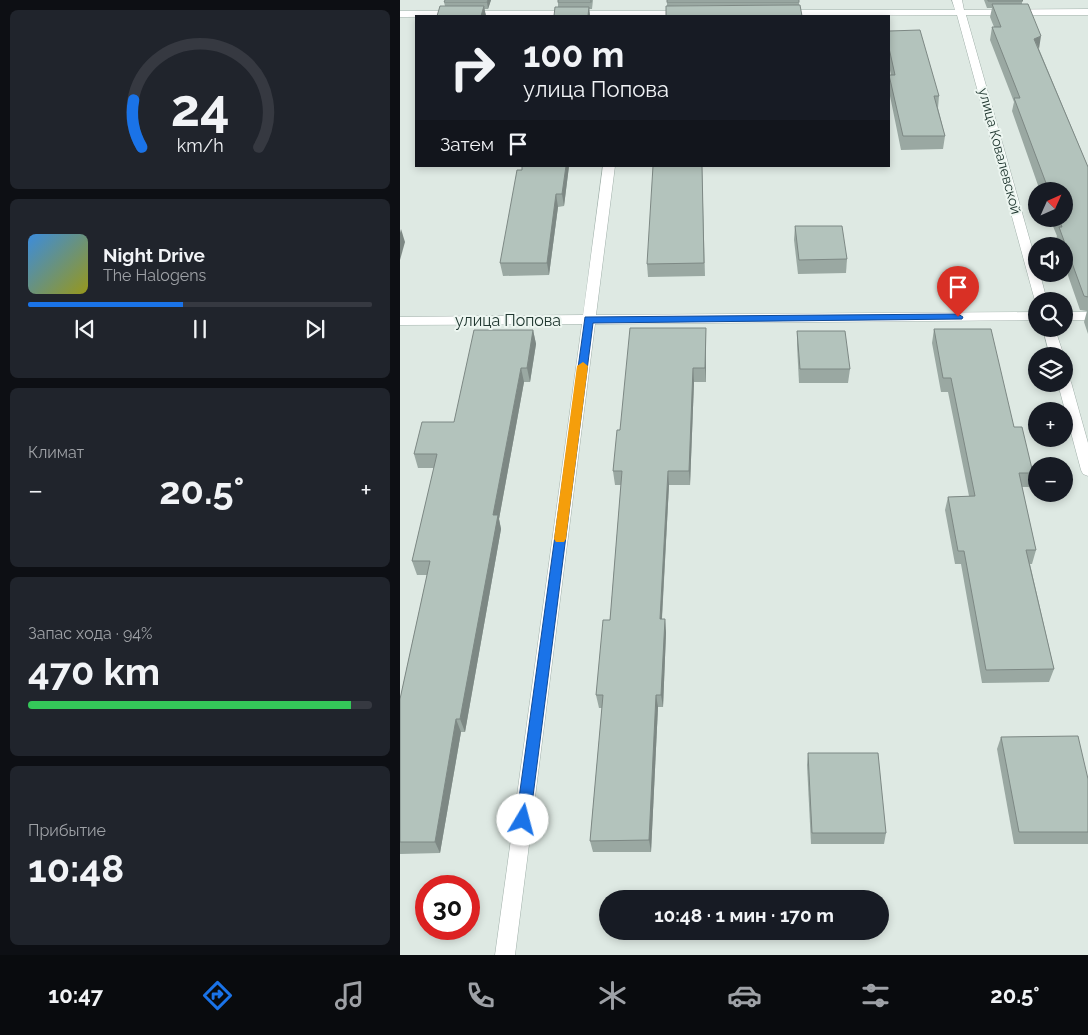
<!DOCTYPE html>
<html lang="ru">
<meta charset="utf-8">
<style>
body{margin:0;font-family:Raleway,sans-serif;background:#20242c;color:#f1f3f6;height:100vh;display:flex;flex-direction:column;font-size:19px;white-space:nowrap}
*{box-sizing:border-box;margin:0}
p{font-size:16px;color:#9ea1a6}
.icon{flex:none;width:28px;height:28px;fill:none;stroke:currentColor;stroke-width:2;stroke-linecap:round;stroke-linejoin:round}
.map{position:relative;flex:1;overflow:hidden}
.side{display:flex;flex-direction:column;gap:10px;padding:10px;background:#0d0f14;width:400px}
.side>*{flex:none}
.hud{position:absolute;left:15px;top:15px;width:475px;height:152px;border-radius:0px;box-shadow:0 2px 8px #0003;background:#171b24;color:#f1f3f6;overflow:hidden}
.needle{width:32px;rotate:45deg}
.tools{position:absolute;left:628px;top:182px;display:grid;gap:10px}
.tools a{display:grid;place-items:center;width:45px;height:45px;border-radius:50%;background:#171b24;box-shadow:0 2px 8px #0003;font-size:25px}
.speed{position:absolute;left:15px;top:875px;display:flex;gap:10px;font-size:25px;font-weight:700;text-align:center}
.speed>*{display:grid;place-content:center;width:65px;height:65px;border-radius:50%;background:#171b24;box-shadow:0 2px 8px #0003;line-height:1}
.speed .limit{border:8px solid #d22;background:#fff;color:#111}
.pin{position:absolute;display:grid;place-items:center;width:42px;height:42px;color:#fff;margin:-51px -21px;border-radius:50% 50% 50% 0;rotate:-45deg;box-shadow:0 0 5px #0007}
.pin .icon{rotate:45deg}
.me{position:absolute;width:55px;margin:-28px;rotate:8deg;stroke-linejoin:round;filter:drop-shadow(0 0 4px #0008)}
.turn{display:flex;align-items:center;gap:18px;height:105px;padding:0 25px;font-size:22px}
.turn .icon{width:65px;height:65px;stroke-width:2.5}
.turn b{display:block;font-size:35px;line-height:42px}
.then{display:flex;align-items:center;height:48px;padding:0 25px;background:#0003;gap:10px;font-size:19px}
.big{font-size:38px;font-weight:700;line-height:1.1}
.side .tile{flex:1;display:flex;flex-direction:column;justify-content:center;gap:8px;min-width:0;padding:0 18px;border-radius:8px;background:#20242c}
.side .dial{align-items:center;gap:0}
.dial svg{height:130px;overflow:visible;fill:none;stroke:#363941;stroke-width:7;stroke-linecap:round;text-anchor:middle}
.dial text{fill:#f1f3f6;stroke:none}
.song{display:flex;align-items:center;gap:15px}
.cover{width:60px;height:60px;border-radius:8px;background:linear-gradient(135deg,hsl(210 70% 55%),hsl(60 70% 35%))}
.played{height:5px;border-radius:2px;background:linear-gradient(90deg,#1a73e8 45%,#363941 45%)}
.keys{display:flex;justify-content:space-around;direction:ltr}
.heat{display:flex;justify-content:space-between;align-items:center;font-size:28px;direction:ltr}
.charge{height:8px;border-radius:4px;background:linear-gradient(90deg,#34c759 94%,#363941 0)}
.trip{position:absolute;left:199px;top:890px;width:290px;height:50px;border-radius:25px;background:#171b24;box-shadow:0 2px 8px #0003;font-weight:700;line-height:50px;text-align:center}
.dock{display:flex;height:80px;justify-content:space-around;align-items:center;background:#090b0e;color:#9ea1a6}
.dock .icon{width:35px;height:35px}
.dock .active{color:#1a73e8}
.dock b{font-size:22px;color:#f1f3f6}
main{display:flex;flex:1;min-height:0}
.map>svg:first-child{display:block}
</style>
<main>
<section class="side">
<div class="tile dial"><svg viewBox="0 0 100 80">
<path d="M14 69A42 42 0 1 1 86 69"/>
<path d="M14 69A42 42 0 0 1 9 40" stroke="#1a73e8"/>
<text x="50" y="56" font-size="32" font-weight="700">24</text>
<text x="50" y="72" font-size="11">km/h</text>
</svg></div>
<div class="tile">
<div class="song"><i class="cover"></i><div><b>Night Drive</b><p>The Halogens</p></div></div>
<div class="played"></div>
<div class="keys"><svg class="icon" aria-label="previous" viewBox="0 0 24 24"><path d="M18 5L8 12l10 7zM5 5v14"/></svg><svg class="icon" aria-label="pause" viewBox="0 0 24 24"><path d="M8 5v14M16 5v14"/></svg><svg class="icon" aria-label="next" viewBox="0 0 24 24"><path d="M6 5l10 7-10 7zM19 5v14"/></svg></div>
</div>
<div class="tile"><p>Климат</p>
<div class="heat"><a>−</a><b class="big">20.5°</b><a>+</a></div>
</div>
<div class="tile"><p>Запас хода · 94%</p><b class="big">470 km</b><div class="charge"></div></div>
<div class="tile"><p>Прибытие</p><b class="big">10:48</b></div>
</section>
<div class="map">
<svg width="688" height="955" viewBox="0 0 688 955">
<rect width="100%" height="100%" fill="#dee9e3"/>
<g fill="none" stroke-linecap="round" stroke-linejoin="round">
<defs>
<g id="street">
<polygon points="552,0 562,0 564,10 688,9 688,15 566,15 636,262 636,274 640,274 647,301 636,301 636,304 635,301 557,15 381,16 376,13 381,10 555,10"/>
<polygon points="0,11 286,11 291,14 288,16 0,17"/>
<polygon points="203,166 215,166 196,315 636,312 636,320 195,324 115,955 95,955 182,324 0,325 0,317 183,315"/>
<rect x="664" y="312" width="24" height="8"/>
<polygon points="643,329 655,329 664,356 650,356"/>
<polygon points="664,377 669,379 671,382 688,443 688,476 683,474 681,470 658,384 664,384"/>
</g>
</defs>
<use href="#street" stroke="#a1b0aa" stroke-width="1"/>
<use href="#street" fill="#fff" fill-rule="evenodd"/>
</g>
<g fill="#9aa8a2">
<polygon points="45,0 91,0 88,9 84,9 86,16 37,16 45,6 44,2"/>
<polygon points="193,0 192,9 189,9 190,16 154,16 158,7 158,2"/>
<polygon points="267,0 399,0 399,5 267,6"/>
<polygon points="584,0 622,0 622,4 639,49 688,167 688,334 684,322 687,311 680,310 664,264 664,246 657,246 655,241 657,236 650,219 664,219 664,191 640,191 612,111 614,102 590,40 592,27 594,27 590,17 592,8 587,8"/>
<polygon points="489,31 539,96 538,108 545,136 543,149 501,150 489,91 489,75 491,75 489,66"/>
<polygon points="169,166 164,206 158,207 149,275 103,276 100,263"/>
<polygon points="302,166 305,276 248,277 247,264"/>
<polygon points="395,226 447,259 446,273 398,274 394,240"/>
<polygon points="306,328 306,382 294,382 290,485 269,485 262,619 265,619 266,633 263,707 258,707 251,852 193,852 190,841 202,708 199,708 196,695 210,620 221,485 215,485 213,471 220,430"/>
<polygon points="534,329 614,427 633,473 629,487 622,487 636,550 632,564 630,564 654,669 649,682 582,683 561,564 555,564 545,510 548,497 569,496 548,392 541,392 532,343"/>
<polygon points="133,330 136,344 130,382 124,382 99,519 101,529 65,732 61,732 40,853 0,854 0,699 27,575 17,575 12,561 34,468 18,468 14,454 54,422"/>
<polygon points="397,331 450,369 448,383 399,383 397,345"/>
<polygon points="601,737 688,779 688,844 614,844 597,749"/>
<polygon points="408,753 486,833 484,844 411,844 407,765"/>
</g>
<g fill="#7d8884">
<polygon points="88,0 91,0 88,9 87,2"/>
<polygon points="84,6 86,16 81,16"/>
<polygon points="189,7 190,16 188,16"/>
<polygon points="641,36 639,49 634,39"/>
<polygon points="166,166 169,166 164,206 162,194"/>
<polygon points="156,194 158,207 149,275 147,263"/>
<polygon points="1,229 5,242 0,260 0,233"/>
<polygon points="306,328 306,382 305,368"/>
<polygon points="133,330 136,344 130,382 127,368"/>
<polygon points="121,368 124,382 99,519 101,529 65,732 60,719 93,515"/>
<polygon points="293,368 294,382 290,485 289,471"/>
<polygon points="268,471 269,485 261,633 260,619"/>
<polygon points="265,619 266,633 263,707 261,695"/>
<polygon points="256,695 258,707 251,852 249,840"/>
<polygon points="56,719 61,732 40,853 35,842"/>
</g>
<g fill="#b3c3bc" stroke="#7d8884">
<polygon points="45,0 88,0 87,2 44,2"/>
<rect x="158" y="0" width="33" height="2"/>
<rect x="267" y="0" width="132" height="2"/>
<polygon points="588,0 622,0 623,1 588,1"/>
<polygon points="592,4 628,4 641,36 634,39 688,167 688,297 684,296 659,227 662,227 659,219 664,219 664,191 649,191 614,98 620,98 592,27 601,27"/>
<polygon points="400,5 402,16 266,16 266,6"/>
<polygon points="40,6 84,6 81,16 37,16"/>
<polygon points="155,7 189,7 188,16 154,16"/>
<polygon points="520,30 539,96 534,96 545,136 503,136 489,75 495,75 489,48 489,31"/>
<polygon points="122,166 166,166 162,194 156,194 147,263 100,263 117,170 122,170"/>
<polygon points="253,166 302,166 304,263 247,264"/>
<polygon points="395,226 442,226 447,259 399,260"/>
<polygon points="230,328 306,328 305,368 293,368 289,471 268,471 260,619 265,619 261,695 256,695 249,840 190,841 203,695 196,695 203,620 210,620 222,471 213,471 217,430 220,430"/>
<polygon points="534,329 591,329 614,427 622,427 633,473 619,473 636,550 626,550 654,669 586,670 564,551 558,551 548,497 575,496 551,378 543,378"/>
<polygon points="74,330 133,330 127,368 121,368 93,515 98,515 60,719 56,719 35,842 0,842 0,699 30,561 12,561 37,454 14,454 22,422 54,422"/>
<polygon points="397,331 445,331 450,369 400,369"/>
<polygon points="678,736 688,779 688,832 619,832 601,737"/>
<polygon points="408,753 478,753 486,833 412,833"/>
</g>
<polygon fill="#1a73e8" stroke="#114b97" points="558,314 563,317 562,319 193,323 130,820 128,825 123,827 118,825 116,820 185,317"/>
<polygon fill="#f59e0b" points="183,362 188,366 166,539 164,542 156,542 154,539 177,366"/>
<g text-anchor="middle" stroke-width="4" stroke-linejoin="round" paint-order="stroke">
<g font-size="14" fill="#203730" stroke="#edf6f1">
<text transform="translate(600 151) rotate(75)" y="5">улица Ковалевской</text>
</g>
<g font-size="16" fill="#203730" stroke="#edf6f1">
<text x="108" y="326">улица Попова</text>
</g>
</g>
</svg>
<div class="tools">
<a><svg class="needle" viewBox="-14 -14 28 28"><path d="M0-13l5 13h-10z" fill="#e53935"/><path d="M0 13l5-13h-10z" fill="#9ea1a6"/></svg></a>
<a><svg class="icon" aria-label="sound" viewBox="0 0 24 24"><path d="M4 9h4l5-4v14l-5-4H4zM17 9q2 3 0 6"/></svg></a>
<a><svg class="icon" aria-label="search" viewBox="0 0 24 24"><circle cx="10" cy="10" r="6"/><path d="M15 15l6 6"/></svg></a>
<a><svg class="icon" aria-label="layers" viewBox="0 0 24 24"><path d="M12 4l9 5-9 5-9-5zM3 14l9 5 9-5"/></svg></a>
<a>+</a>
<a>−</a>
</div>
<div class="speed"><div class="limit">30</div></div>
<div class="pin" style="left:558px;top:317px;background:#d93025"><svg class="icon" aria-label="arrive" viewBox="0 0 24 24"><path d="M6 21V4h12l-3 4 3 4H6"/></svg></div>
<svg class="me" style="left:123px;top:820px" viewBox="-20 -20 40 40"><circle r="19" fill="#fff"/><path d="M0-13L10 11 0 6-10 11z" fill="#1a73e8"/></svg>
<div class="trip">10:48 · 1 мин · 170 m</div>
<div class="hud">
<div class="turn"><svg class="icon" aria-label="right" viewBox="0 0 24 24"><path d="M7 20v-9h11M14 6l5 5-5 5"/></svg><div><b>100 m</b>улица Попова</div></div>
<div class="then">Затем<svg class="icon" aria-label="arrive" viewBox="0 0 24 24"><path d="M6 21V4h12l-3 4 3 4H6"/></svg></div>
</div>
</div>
</main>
<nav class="dock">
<b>10:47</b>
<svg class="icon active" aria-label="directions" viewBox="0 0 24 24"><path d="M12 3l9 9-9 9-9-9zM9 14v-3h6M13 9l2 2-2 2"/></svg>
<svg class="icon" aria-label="music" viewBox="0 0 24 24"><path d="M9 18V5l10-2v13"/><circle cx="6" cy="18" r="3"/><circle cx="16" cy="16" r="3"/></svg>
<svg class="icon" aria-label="phone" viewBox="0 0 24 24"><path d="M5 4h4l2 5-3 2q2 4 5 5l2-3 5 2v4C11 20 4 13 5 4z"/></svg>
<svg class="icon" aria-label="climate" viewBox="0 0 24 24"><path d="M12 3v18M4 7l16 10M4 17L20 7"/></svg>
<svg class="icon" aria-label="car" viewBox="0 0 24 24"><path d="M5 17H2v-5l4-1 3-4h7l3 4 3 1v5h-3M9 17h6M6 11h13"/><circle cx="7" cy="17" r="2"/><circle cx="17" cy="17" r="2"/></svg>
<svg class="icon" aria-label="filters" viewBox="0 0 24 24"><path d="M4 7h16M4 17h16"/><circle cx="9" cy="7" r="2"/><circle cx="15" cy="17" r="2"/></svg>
<b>20.5°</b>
</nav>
